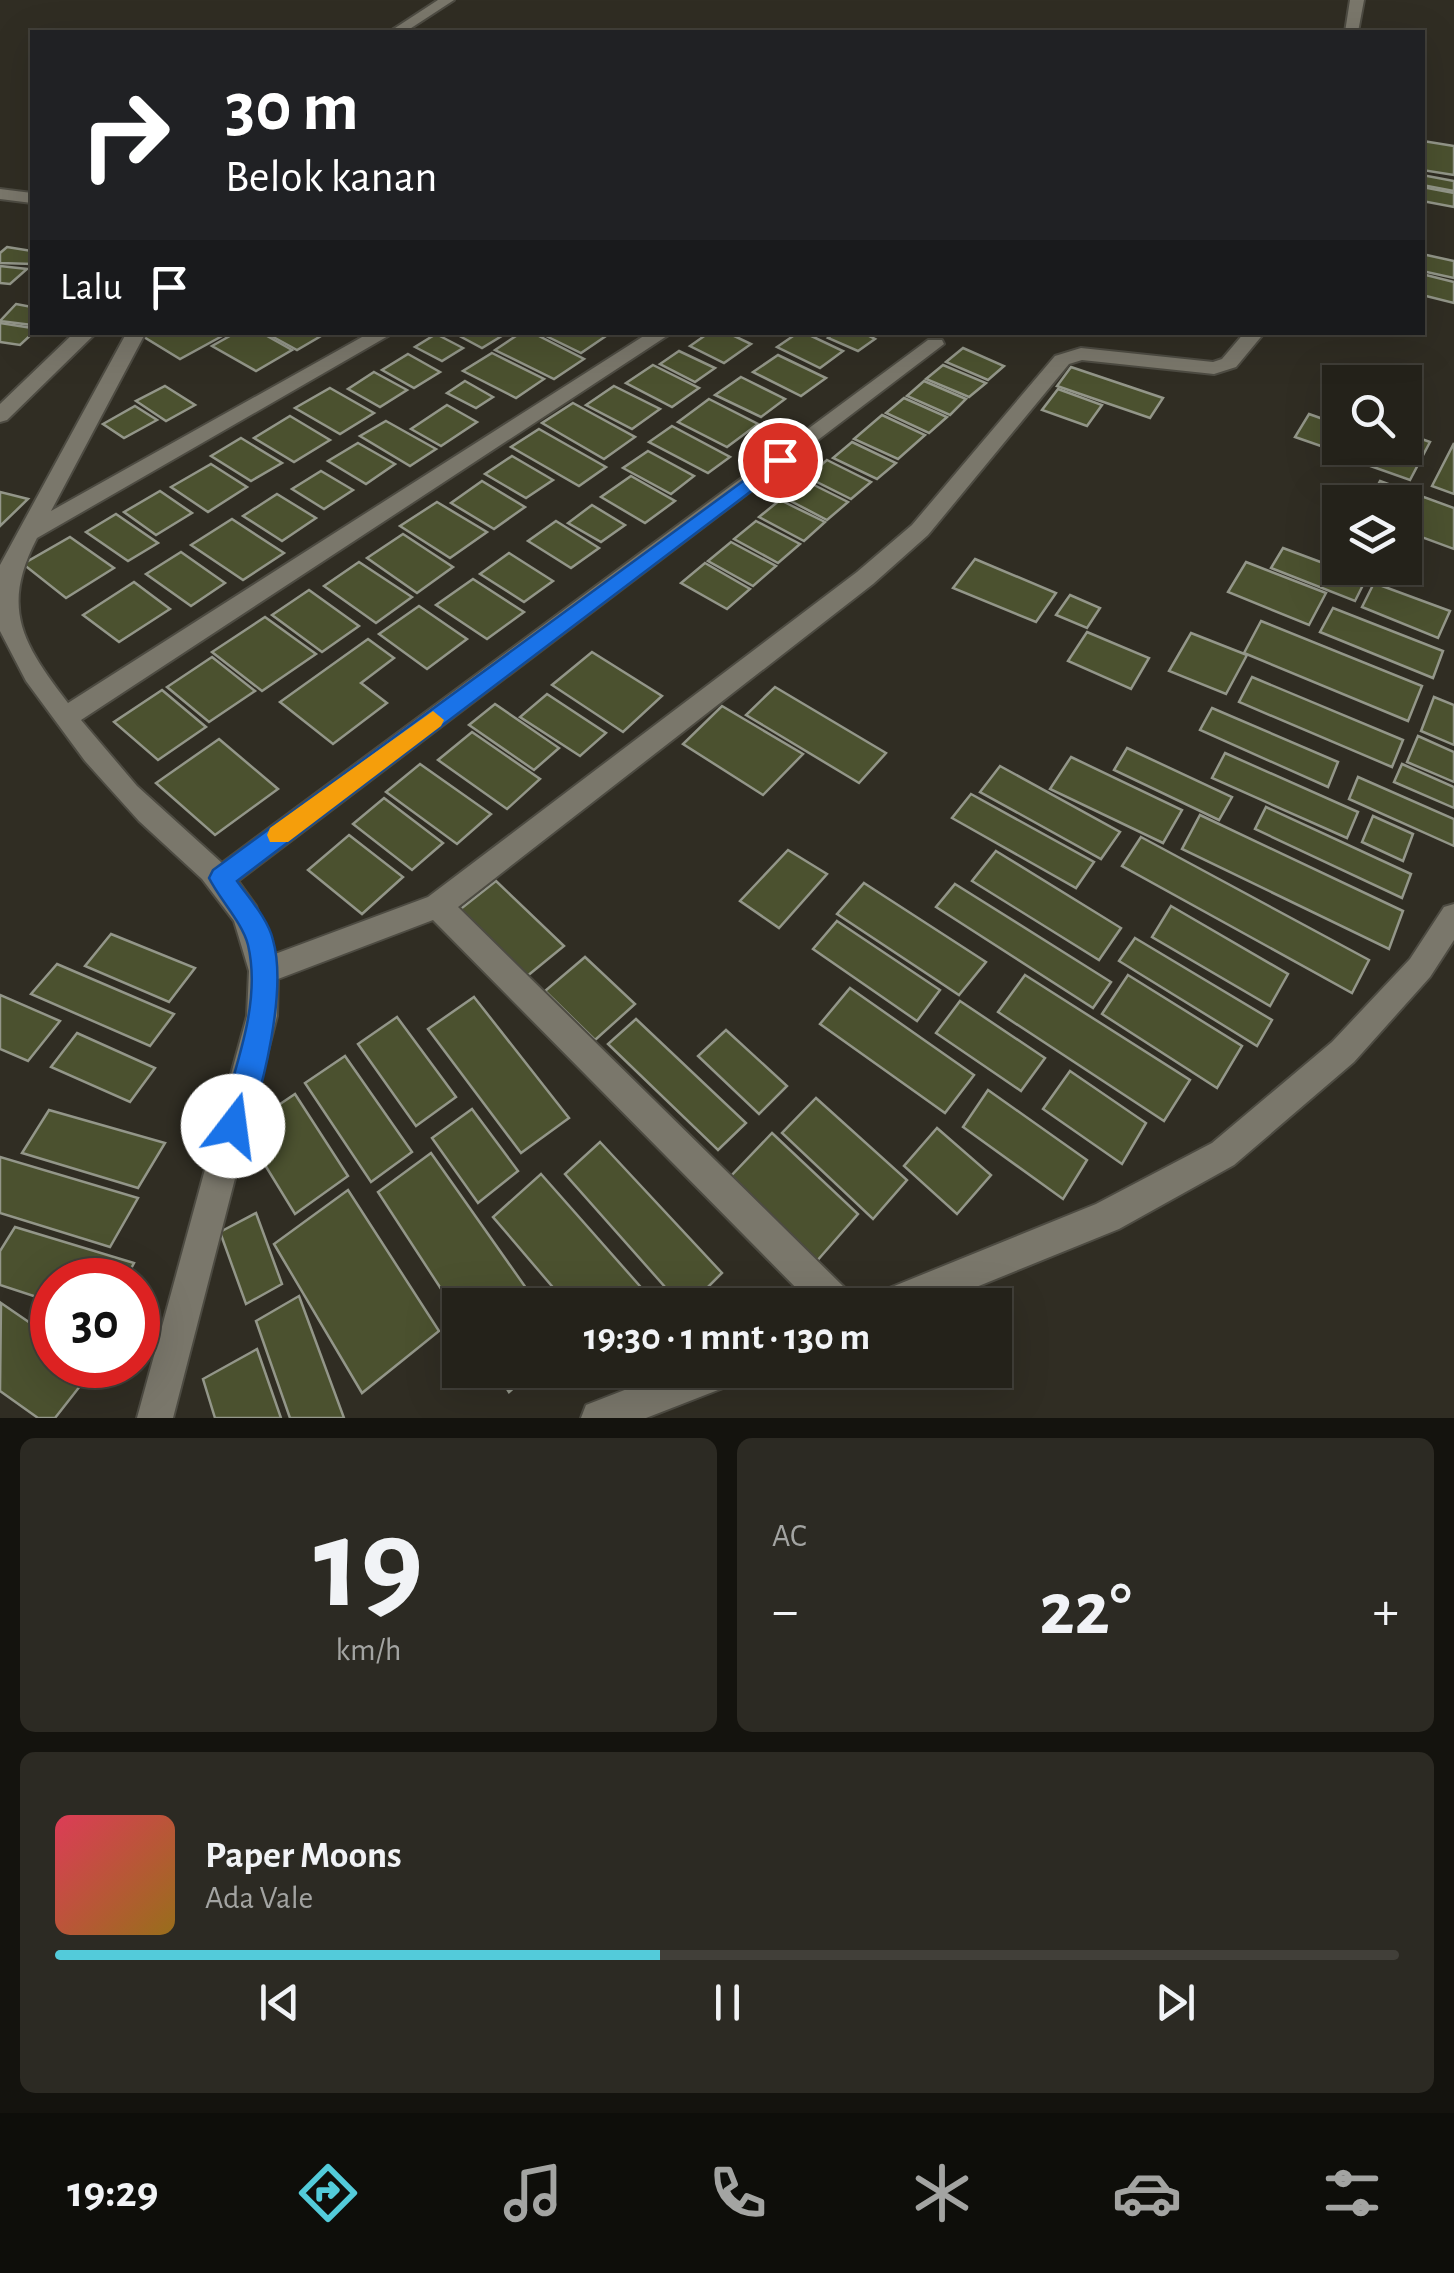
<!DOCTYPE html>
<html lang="id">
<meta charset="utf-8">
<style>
body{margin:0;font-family:"Alegreya Sans",sans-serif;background:#2c2a23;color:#f1f3f6;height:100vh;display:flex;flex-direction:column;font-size:38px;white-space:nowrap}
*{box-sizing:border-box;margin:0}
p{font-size:32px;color:#a3a4a2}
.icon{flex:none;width:55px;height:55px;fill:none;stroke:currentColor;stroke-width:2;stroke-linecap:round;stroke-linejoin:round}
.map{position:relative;height:1418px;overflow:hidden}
.sheet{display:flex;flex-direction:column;gap:20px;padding:20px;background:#14130e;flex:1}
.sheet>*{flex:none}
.top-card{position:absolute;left:30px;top:30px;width:1395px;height:305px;border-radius:0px;box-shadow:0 10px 40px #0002,0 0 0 2px #413f39;background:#202124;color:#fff;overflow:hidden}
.buttons{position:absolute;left:1322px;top:365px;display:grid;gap:20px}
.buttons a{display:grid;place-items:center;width:100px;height:100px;border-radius:0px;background:#24221a;box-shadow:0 10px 40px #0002,0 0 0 2px #413f39;font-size:50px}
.speed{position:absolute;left:30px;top:1258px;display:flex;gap:20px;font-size:50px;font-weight:700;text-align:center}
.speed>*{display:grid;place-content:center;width:130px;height:130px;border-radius:50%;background:#24221a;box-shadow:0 10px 40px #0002,0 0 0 2px #413f39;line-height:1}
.speed .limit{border:15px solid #d22;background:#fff;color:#111}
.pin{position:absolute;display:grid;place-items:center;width:85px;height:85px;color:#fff;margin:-42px;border:5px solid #fff;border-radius:50%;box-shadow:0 2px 10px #0007}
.me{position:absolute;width:110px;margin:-55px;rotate:15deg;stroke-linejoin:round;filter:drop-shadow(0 0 8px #0008)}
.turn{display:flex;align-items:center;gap:35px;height:210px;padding:0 30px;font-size:45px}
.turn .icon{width:130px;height:130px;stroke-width:2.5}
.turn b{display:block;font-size:70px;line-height:85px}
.then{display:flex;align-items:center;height:95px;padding:0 30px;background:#0003;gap:20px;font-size:38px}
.big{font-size:75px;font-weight:600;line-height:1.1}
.sheet .card{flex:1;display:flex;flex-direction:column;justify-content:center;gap:15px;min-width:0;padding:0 35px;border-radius:15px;background:#2c2a23}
.sheet .dial{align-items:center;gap:0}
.dial b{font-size:130px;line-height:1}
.song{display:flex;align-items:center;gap:30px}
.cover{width:120px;height:120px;border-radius:15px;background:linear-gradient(135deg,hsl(350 70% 55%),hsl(40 70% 35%))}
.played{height:10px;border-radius:5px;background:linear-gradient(90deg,#53cbda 45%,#413f39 45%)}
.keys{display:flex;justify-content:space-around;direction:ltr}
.heat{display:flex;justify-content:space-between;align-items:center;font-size:55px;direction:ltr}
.sheet .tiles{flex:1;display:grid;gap:20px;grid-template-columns:1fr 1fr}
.card:last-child{grid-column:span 2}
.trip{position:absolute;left:442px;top:1288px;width:570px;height:100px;border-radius:0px;background:#24221a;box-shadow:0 10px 40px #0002,0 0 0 2px #413f39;font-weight:600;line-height:100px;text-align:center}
.tabs{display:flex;height:160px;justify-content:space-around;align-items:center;background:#0e0e0a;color:#a3a4a2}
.tabs .icon{width:70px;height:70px}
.tabs .selected{color:#53cbda}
.tabs b{font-size:45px;color:#f1f3f6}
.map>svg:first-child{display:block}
</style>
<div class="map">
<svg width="1454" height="1418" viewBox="0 0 1454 1418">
<rect width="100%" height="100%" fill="#302d23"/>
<g fill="#4b512f" stroke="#939689" stroke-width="2.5">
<polygon points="1423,141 1454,146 1454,175 1422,170"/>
<polygon points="1422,175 1454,181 1454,191 1422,185"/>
<polygon points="1422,187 1454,193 1454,207 1422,201"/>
<polygon points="7,247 32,251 32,264 0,263 0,253"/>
<polygon points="1422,254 1454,261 1454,278 1422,271"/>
<polygon points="0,266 27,269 10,284 0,283"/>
<polygon points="1422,274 1454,282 1454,303 1422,295"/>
<polygon points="16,304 32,307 32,325 0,321"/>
<polygon points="0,323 32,328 34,332 20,345 0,342"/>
<polygon points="153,332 219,332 224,335 180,359 144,337"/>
<polygon points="237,332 260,332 292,350 256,371 212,346"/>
<polygon points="314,332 321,336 297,350 266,333"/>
<polygon points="452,332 503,332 505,334 482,348"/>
<polygon points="522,332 531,332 584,359 554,379 495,350"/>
<polygon points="600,332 606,336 581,353 540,333"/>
<polygon points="710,332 726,332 751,344 724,363 690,346"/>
<polygon points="799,332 803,332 843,351 820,368 777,347"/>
<polygon points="835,332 861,332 875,339 858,351 828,338"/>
<polygon points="436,334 463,348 442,361 415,347"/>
<polygon points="963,348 1004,366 988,380 946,362"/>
<polygon points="679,351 715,368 695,382 660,364"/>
<polygon points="492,353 544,379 516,398 463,371"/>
<polygon points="408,354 440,372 414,388 382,370"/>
<polygon points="778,355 826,378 801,396 753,372"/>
<polygon points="653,365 699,388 672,407 626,383"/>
<polygon points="943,365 986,383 969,397 926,379"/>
<polygon points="1071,367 1163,398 1150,418 1057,386"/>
<polygon points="374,372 407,390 380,407 348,389"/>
<polygon points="741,377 785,399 761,417 715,395"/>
<polygon points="465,381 493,397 476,408 447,393"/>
<polygon points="924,381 966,399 950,415 907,396"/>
<polygon points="165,386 195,405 166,421 136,401"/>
<polygon points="614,386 660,409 632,429 586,405"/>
<polygon points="330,388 374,413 340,434 295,408"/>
<polygon points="1058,389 1102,405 1087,426 1042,410"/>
<polygon points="904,398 947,417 929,433 886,413"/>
<polygon points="709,399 758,424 727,447 678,422"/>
<polygon points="573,403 635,437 604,459 542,423"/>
<polygon points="447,405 477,422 441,446 411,429"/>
<polygon points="135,406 157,420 124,438 103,424"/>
<polygon points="1309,414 1340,425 1340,448 1344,448 1341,453 1295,437"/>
<polygon points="882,415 925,435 898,459 854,439"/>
<polygon points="290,416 330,440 294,462 254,438"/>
<polygon points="386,421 436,449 410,466 360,436"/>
<polygon points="672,426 730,457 708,473 649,442"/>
<polygon points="539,429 606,467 579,486 511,447"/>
<polygon points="1405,433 1430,442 1410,480 1359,462 1367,448 1405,448"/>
<polygon points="241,438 282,463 251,481 211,456"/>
<polygon points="852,442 896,463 877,479 833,458"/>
<polygon points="358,443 395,464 366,484 328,461"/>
<polygon points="1454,443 1454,494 1432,486"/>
<polygon points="648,451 694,476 671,494 623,468"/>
<polygon points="512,456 553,480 526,498 485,474"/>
<polygon points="827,460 871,482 851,499 807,477"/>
<polygon points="211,464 247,487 208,512 171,487"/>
<polygon points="321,471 353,490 324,509 292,489"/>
<polygon points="631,476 675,501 645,523 601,497"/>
<polygon points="804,480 848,502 827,520 783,497"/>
<polygon points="482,481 525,507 494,529 451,503"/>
<polygon points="1380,481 1454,508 1454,549 1405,531 1405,502 1369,502"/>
<polygon points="160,491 192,513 156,535 124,512"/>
<polygon points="0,492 28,499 0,526"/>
<polygon points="277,494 316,518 282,541 243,516"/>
<polygon points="780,500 825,522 804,541 759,517"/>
<polygon points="437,502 487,532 450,558 400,526"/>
<polygon points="592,505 625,525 601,542 568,523"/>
<polygon points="116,514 158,543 128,561 86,532"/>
<polygon points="232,519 284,553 243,580 191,545"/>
<polygon points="556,521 599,548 571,568 528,541"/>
<polygon points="756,521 800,544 778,563 734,539"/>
<polygon points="403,534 453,567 417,593 367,558"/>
<polygon points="70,537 114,568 66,598 23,564"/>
<polygon points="731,542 776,566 753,586 708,561"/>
<polygon points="1283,548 1366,579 1355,601 1271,568"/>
<polygon points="181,552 225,583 191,606 146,574"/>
<polygon points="509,553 553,581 524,602 480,574"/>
<polygon points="975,559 1056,593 1036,622 953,588"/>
<polygon points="359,562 412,597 376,623 324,586"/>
<polygon points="1246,562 1326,593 1309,625 1228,592"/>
<polygon points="705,563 750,589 727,609 681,583"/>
<polygon points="473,579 524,612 487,639 436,605"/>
<polygon points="134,582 170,609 119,642 83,615"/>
<polygon points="1374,583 1450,611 1438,638 1362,607"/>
<polygon points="309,590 359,626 322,652 272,615"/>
<polygon points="1070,595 1100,608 1087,628 1056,615"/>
<polygon points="419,606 467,639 427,669 379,634"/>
<polygon points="1333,608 1443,651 1433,678 1320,632"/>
<polygon points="265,617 316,654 262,691 212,652"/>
<polygon points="1261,621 1422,686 1408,721 1244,653"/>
<polygon points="1087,632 1149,658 1131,689 1068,661"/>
<polygon points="1191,633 1247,655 1226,694 1169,671"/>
<polygon points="368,639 394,658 361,683 387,703 333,744 280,702"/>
<polygon points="592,652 662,696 623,732 552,685"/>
<polygon points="212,657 255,691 209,722 167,687"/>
<polygon points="1252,677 1403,740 1392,767 1239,702"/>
<polygon points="775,687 886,753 859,783 746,715"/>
<polygon points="162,690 206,727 158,760 114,722"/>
<polygon points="547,694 606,733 580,756 520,717"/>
<polygon points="1434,697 1454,705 1454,745 1421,731"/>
<polygon points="495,704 559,748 534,770 469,725"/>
<polygon points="722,706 803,754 763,795 683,744"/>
<polygon points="1212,708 1338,762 1328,787 1200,730"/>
<polygon points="472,732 540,779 507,809 438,760"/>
<polygon points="1418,736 1454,752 1454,782 1407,762"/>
<polygon points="219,739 278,789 215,835 156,783"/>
<polygon points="1127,748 1232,797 1219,820 1114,770"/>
<polygon points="1225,753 1358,812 1347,838 1212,778"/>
<polygon points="1071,757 1182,810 1163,843 1050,789"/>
<polygon points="420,764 491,814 457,844 386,792"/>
<polygon points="1402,764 1454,787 1454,808 1394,782"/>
<polygon points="1000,766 1120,832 1101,859 980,792"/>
<polygon points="1358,777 1454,819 1454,846 1349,799"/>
<polygon points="971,794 1094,862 1076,888 952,818"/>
<polygon points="384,798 443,843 412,870 353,824"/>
<polygon points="1266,807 1411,874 1402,898 1255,829"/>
<polygon points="1200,815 1403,911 1389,949 1182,849"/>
<polygon points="1373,816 1413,834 1403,861 1362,842"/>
<polygon points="349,835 403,877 362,914 308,870"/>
<polygon points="1141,837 1369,960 1352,993 1122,866"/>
<polygon points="788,850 827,874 779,928 740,901"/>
<polygon points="996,851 1121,928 1099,960 972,881"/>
<polygon points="496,881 564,946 526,977 458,911"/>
<polygon points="864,883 986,962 959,995 837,914"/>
<polygon points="955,884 1111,982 1093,1008 936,907"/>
<polygon points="1171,906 1288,974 1270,1006 1152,937"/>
<polygon points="837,921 940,990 917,1021 813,949"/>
<polygon points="111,934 195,968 169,1002 85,966"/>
<polygon points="1135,938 1272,1020 1257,1046 1119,961"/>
<polygon points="585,957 635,1004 595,1040 545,991"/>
<polygon points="57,964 174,1014 150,1046 31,994"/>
<polygon points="1025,975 1190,1080 1164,1121 998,1012"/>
<polygon points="1128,975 1242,1046 1217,1088 1102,1014"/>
<polygon points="850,988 974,1075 945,1113 820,1024"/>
<polygon points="0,995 60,1021 28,1061 0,1049"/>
<polygon points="474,997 569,1118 521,1153 428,1029"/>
<polygon points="960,1001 1045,1058 1021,1091 936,1033"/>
<polygon points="397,1017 456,1097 416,1126 358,1044"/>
<polygon points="636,1019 746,1123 718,1150 608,1044"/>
<polygon points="726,1030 787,1086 759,1114 698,1056"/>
<polygon points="77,1033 155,1068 130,1102 51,1067"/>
<polygon points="345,1056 412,1152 371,1182 305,1083"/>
<polygon points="1070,1071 1146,1123 1122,1164 1043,1109"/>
<polygon points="988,1090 1087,1160 1063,1199 963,1127"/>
<polygon points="295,1094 348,1176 295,1214 243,1129"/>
<polygon points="816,1098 907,1180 873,1219 782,1133"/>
<polygon points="472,1109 518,1171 478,1203 432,1138"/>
<polygon points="49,1110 165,1143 138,1188 22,1153"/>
<polygon points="937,1128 991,1175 957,1214 904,1166"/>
<polygon points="772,1133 858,1214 816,1262 730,1177"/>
<polygon points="600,1142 722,1273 690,1305 681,1305 565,1174"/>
<polygon points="431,1153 538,1305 460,1305 460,1318 378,1192"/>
<polygon points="0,1157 138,1198 110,1247 0,1213"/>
<polygon points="541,1174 654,1302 652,1305 568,1305 493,1217"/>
<polygon points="348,1190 439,1331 362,1393 274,1244"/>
<polygon points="256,1213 282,1284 246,1304 220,1232"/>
<polygon points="15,1227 134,1263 125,1280 52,1280 52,1302 0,1285 0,1251"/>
<polygon points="299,1296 344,1418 290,1418 256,1321"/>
<polygon points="1,1303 52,1338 52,1365 95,1367 55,1418 38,1418 0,1391"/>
<polygon points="257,1349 281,1418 215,1418 203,1379"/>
<polygon points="495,1370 534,1370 509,1392"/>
</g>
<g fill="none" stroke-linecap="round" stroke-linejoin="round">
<defs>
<g id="minor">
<polygon points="438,0 454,0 405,32 389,32"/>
<polygon points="1350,0 1364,0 1358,32 1345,32"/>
<polygon points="0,189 32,193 32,203 0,199"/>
<polygon points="75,332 97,332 7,420 0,422 0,404"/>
<path d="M127,332H146L51,511L371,332H395L37,538C0,609 23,644 68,703L650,332H673L81,720L137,786L222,863L928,340H942L944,344L238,881L256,906L275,954L428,897L857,572L912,525L1055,356L1081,348L1213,362L1222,359L1245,332H1265L1236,367L1214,374L1082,360L1069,364L928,535L873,584L458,907L850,1293L856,1305H813L433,920L278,979L277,1016L173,1418H137L247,1016L249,971L234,921L202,879L139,821L85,761L26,681L0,631V565Z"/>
<polygon points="1454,904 1454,940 1430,977 1354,1062 1234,1165 1119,1229 932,1305 871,1305 877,1293 1096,1204 1212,1143 1332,1042 1410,959 1444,907"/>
<polygon points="676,1370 741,1370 736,1383 646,1418 581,1418 586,1405"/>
</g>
</defs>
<use href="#minor" stroke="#4d4b42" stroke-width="4"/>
<use href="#minor" fill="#7a776b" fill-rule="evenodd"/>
</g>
<path fill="#1a73e8" stroke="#114b97" stroke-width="2.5" d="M780,454L787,456V464L237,881C249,898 268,919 273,940C287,989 264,1089 244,1136L233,1140L223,1136L219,1126C234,1070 262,1004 248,945C242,922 220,900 209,878L213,870Z"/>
<polygon fill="#f59e0b" points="433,711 444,720 441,726 288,842 270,842 267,835 270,828"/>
</svg>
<div class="buttons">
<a><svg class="icon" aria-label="search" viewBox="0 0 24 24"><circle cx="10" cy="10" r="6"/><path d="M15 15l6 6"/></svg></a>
<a><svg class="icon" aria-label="layers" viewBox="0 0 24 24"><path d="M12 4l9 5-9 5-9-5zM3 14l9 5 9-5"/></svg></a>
</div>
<div class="speed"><div class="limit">30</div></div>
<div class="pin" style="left:780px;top:460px;background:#d93025"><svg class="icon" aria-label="arrive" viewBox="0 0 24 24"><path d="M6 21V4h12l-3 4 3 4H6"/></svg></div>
<svg class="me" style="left:233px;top:1126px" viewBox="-20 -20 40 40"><circle r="19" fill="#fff"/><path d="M0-13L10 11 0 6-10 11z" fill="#1a73e8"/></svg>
<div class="trip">19:30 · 1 mnt · 130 m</div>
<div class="top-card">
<div class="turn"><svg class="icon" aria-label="right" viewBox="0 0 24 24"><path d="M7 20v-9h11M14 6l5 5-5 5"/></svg><div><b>30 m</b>Belok kanan</div></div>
<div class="then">Lalu<svg class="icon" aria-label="arrive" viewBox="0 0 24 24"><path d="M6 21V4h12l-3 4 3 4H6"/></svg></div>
</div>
</div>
<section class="sheet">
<div class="tiles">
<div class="card dial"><b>19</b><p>km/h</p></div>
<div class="card"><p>AC</p>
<div class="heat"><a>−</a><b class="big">22°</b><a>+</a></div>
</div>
<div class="card">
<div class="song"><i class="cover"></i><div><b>Paper Moons</b><p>Ada Vale</p></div></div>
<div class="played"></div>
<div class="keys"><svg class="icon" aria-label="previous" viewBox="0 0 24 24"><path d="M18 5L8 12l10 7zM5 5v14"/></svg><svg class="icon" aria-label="pause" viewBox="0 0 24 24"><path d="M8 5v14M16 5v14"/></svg><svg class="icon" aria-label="next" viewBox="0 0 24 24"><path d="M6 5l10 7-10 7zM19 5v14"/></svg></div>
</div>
</div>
</section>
<nav class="tabs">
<b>19:29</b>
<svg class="icon selected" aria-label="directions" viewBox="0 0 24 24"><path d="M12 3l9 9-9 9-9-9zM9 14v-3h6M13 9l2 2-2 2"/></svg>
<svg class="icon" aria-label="music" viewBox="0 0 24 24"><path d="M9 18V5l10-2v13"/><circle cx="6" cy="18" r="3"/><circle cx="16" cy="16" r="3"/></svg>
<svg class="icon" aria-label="phone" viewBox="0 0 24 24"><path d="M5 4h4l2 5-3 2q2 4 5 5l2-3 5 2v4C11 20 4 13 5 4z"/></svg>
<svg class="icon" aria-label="climate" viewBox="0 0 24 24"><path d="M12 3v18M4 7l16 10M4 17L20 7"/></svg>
<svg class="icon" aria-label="car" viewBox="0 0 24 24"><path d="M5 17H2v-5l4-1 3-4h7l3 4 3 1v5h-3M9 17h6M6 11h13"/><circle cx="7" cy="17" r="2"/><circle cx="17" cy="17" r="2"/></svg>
<svg class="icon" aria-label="filters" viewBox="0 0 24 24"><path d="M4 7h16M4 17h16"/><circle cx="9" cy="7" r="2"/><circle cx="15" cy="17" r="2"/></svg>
</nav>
